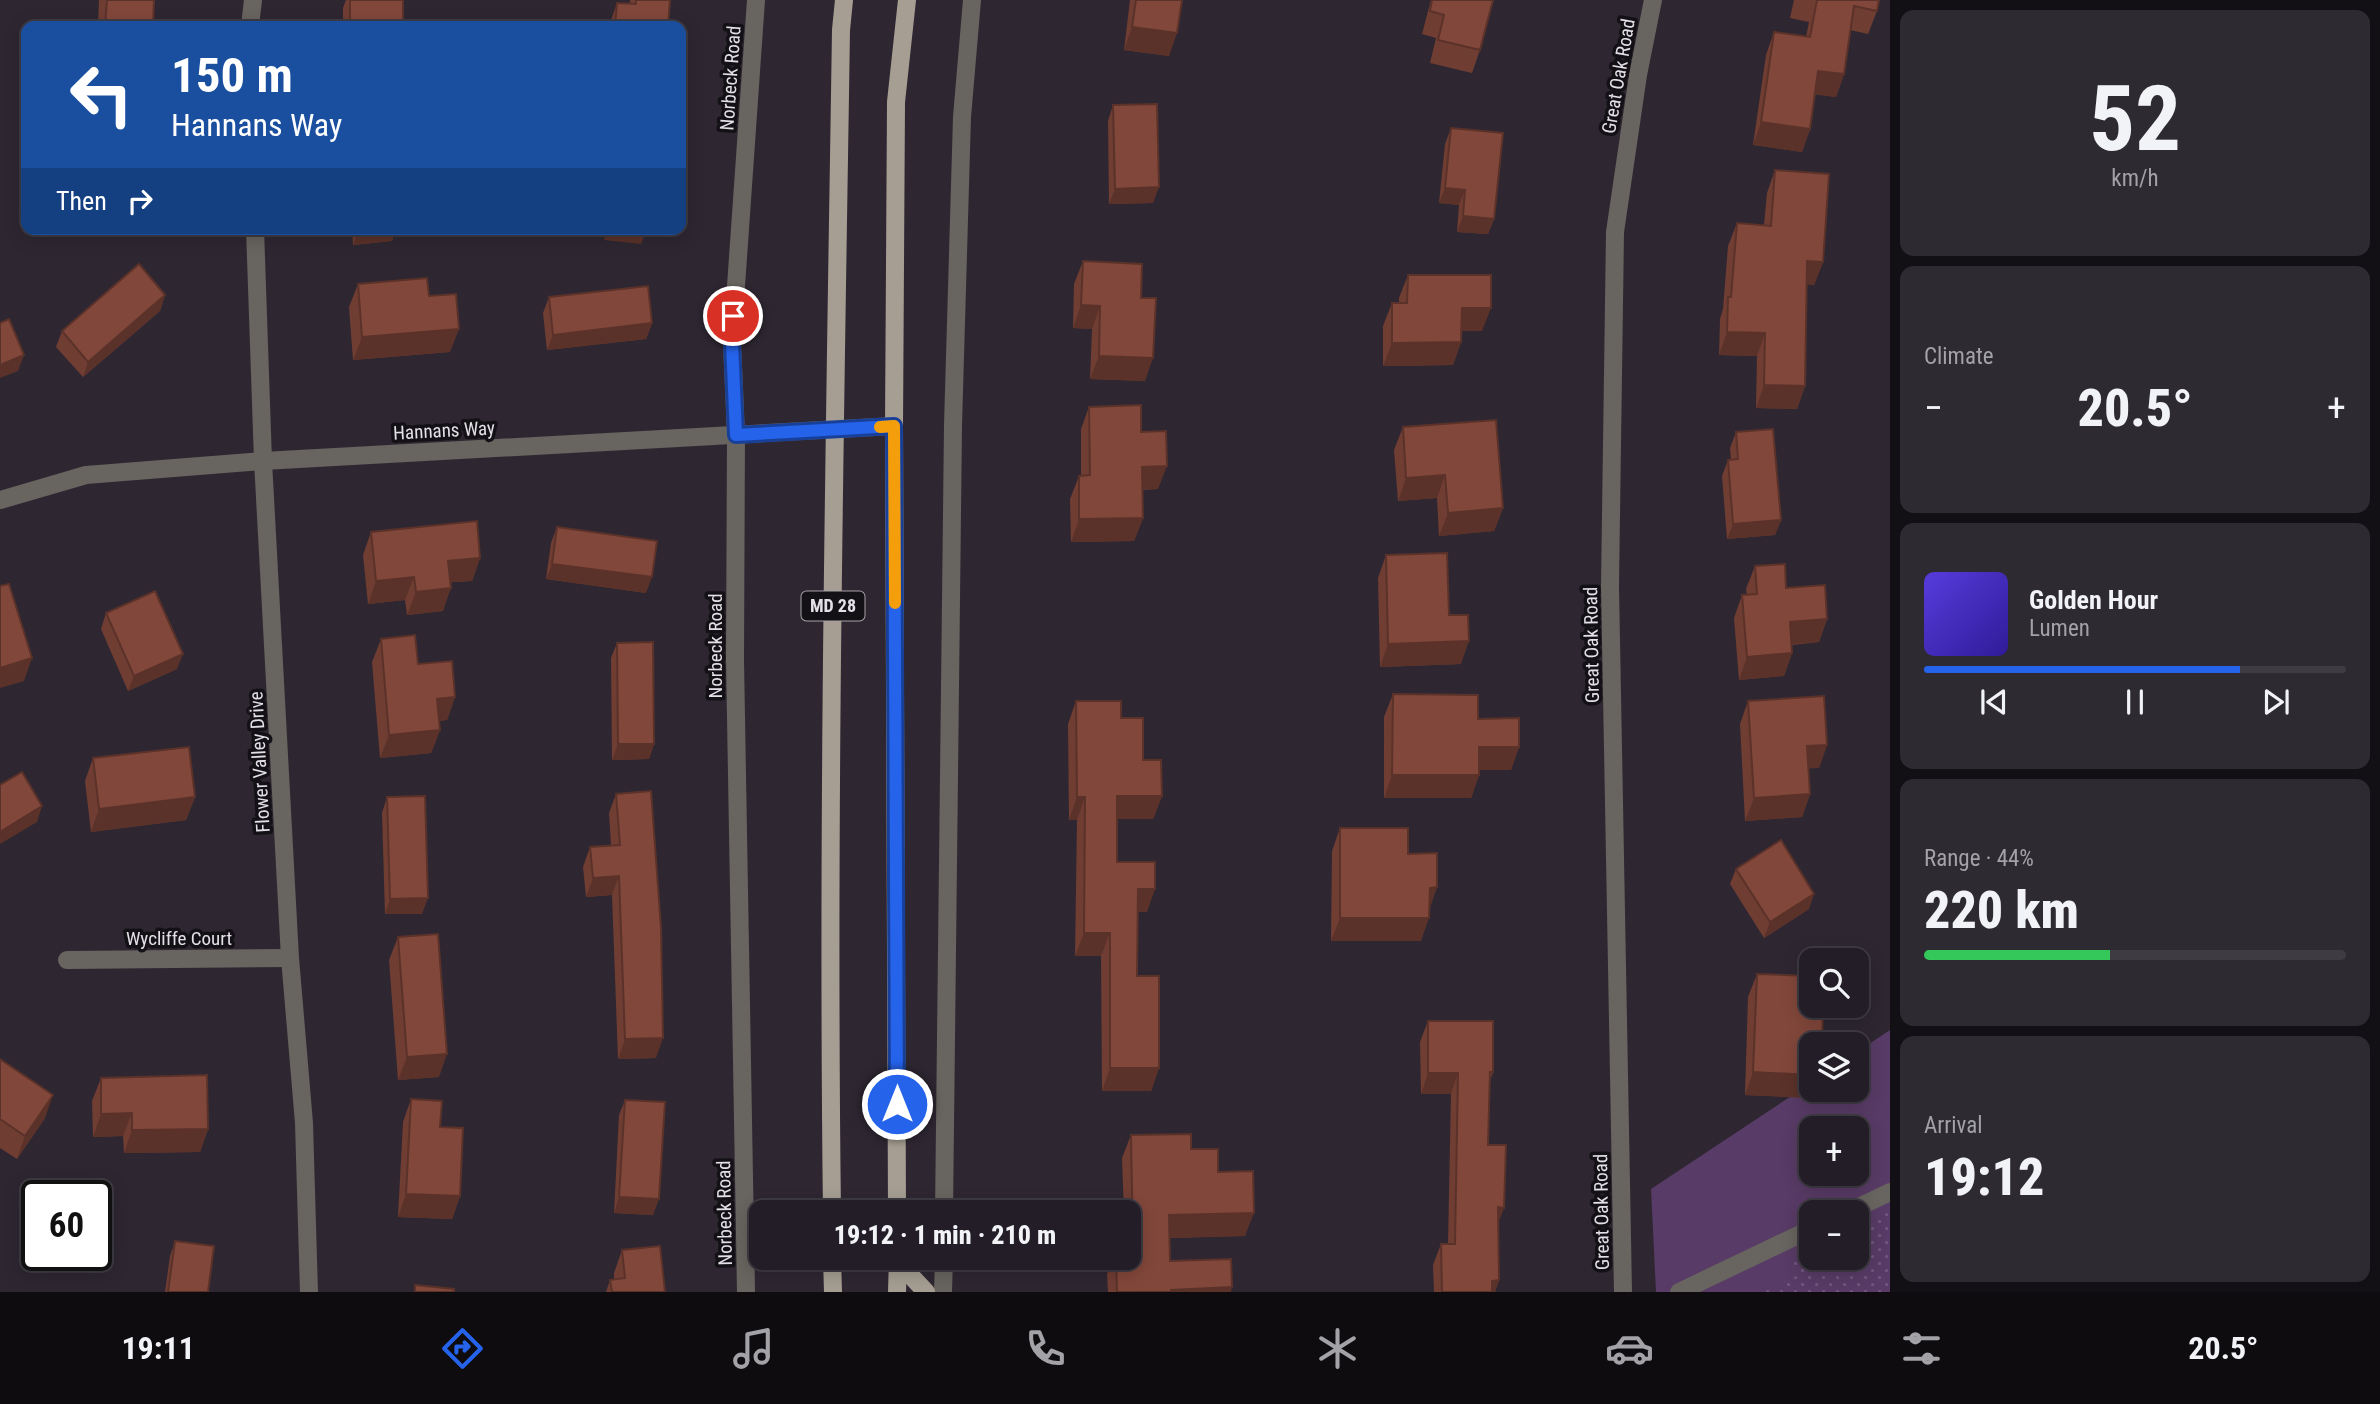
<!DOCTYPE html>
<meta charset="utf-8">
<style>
body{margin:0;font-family:"Roboto Condensed",sans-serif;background:#2e2a32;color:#f1f3f6;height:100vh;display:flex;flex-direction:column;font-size:26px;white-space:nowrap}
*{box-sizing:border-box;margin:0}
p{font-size:23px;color:#a2a2a7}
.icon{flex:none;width:38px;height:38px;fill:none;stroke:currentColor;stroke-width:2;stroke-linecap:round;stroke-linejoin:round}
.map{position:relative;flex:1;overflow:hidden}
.drawer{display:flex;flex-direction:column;gap:10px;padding:10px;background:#131015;width:490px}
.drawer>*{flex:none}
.top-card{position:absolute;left:21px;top:21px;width:665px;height:214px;border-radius:14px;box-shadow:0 4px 18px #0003,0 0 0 2px #3f3b43;background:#1a4fa0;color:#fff;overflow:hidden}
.controls{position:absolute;left:1799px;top:948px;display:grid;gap:14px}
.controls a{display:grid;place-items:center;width:70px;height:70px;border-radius:14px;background:#221d26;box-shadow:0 4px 18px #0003,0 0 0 2px #3f3b43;font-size:35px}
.speed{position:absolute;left:21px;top:1180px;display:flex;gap:14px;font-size:35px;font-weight:700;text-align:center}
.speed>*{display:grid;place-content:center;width:91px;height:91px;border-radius:50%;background:#221d26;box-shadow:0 4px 18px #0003,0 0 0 2px #3f3b43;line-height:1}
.speed .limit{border:4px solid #111;border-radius:10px;background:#fff;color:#111}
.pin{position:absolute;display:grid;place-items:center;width:60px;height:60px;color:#fff;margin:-30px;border:4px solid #fff;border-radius:50%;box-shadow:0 2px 7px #0007}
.me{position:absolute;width:77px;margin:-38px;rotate:0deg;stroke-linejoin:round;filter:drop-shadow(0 0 5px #0008)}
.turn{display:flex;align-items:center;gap:24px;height:147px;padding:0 35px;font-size:32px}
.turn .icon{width:91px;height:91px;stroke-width:2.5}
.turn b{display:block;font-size:49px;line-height:60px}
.then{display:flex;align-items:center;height:66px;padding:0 35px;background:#0003;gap:14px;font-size:26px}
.big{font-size:52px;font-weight:800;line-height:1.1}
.drawer .tile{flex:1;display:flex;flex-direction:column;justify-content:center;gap:10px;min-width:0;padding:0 24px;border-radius:14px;background:#2e2a32}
.drawer .dial{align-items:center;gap:0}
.dial b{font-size:91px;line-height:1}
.song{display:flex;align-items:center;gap:21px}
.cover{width:84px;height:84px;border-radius:10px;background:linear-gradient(135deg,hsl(250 70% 55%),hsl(250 70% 35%))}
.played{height:7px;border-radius:4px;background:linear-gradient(90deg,#2563eb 75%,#3f3b43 75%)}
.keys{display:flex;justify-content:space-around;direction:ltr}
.heat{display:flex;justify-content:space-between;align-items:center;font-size:38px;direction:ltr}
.charge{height:10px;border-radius:5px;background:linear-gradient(90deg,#34c759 44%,#3f3b43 0)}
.trip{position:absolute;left:749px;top:1200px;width:392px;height:70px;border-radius:14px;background:#221d26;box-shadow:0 4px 18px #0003,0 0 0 2px #3f3b43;font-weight:800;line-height:70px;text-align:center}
.tab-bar{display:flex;height:112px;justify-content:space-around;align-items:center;background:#0e0c0f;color:#a2a2a7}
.tab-bar .icon{width:49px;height:49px}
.tab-bar .selected{color:#2563eb}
.tab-bar b{font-size:32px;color:#f1f3f6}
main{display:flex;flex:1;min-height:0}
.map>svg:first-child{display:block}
</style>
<main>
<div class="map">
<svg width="1890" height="1292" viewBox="0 0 1890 1292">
<defs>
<pattern id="park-dots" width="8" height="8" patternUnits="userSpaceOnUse" patternTransform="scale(1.75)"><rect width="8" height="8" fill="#583b66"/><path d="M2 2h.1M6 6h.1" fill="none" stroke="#70577c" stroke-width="1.8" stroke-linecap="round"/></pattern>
</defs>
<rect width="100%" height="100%" fill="#2e2732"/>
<path fill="#583b66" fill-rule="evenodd" d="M1890,1030V1292H1656L1651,1189L1811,1083V1090H1857V1052ZM1811,1129H1857V1174H1811ZM1811,1213H1857V1258H1811Z"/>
<polygon fill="url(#park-dots)" points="1890,1211 1890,1292 1763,1292 1795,1277 1792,1258 1811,1248 1811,1258 1857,1258 1857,1227"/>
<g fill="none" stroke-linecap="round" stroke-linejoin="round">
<g stroke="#68645f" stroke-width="18">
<polyline points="944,1213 953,425 962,117 972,0"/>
<polyline points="1846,1213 1890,1192"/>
<polyline points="943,1292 944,1258"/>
<polyline points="1679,1292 1811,1229"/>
</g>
<g stroke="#68645f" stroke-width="18">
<polyline points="250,26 253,0"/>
<polyline points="255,229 263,461 290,958 304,1123 309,1292"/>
<polyline points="0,500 86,475 263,461 894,426"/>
<polyline points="67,960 290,958"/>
<polyline points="746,1292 735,660 736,435 732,343 756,0"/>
<polyline points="1623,1292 1610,586 1615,232 1638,75 1653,0"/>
</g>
<g stroke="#a69e92" stroke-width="18">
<path d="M832,1213C827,818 835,424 841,30L844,0"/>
<polyline points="897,1213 894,426 896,102 907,0"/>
<polyline points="832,1258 833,1292"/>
<polyline points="898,1262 926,1292"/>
<polyline points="897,1292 898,1258"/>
</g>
</g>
<g fill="#703d33">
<polygon points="99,0 154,0 153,26 98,26"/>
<polygon points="346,0 403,0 403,26 343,26 343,8"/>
<polygon points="630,0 670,0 668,26 609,26 617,3 630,3"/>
<polygon points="1130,0 1182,0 1169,56 1124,50"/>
<polygon points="1431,0 1493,0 1480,50 1472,73 1430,63 1436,38 1422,34"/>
<polygon points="1794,0 1879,0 1877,11 1868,34 1850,30 1844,74 1836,97 1815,94 1810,129 1802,152 1753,145 1766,55 1774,32 1806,37 1809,22 1790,18"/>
<polygon points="1113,105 1153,203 1109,204 1108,121"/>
<polygon points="1451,128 1494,219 1488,234 1457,232 1459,205 1439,203 1445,144"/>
<polygon points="1775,170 1823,262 1814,285 1807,284 1805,386 1797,409 1756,408 1757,356 1719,355 1720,319 1723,309 1728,246 1737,223 1764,225 1767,193"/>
<polygon points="352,229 396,229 392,241 353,245"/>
<polygon points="1083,261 1141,298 1145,381 1090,379 1092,329 1073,328 1074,284"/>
<polygon points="1408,275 1482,331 1461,331 1461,342 1453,365 1383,366 1383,326 1392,303 1399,303 1399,298"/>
<polygon points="358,284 429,296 450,352 353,360 349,307"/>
<polygon points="165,295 160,311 83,377 56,347 62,331"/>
<polygon points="549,297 652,323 646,339 547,350 543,313"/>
<polygon points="1089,407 1141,432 1158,489 1142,490 1143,518 1134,541 1071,542 1070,499 1079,476 1081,476 1081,429"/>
<polygon points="1403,427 1503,508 1494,531 1439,536 1437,498 1398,501 1394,450"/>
<polygon points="1736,432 1781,520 1775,535 1727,539 1722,476 1728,460 1731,460 1730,448"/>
<polygon points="557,527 646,593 546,579 551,543"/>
<polygon points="371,532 480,558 472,581 450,582 443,611 407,615 405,600 368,604 363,555"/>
<polygon points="1386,555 1449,615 1461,664 1380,667 1378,578"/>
<polygon points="1755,566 1786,588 1827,619 1819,642 1792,645 1792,653 1784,676 1739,680 1734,618 1742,595 1747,595 1746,589"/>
<polygon points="106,613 177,669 128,691 101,629"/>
<polygon points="381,639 418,664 455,697 447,720 439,721 440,730 431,753 380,758 372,662"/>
<polygon points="617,643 654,744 649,759 612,760 611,658"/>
<polygon points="1393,694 1519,747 1511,770 1479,770 1479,775 1471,798 1384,798 1384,717"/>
<polygon points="1076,701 1121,718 1162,796 1153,819 1117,819 1117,862 1147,912 1138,912 1137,976 1159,1068 1151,1091 1102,1091 1101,956 1075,956 1077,820 1069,820 1068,724"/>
<polygon points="1748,701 1827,745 1819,768 1809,768 1810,794 1802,817 1745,821 1740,724"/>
<polygon points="93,758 195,797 186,820 91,832 85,781"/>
<polygon points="616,794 656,1058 618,1059 612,895 586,897 583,867 590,847 611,845 609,813"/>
<polygon points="387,797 422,914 385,914 382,813"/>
<polygon points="1340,828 1408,854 1437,887 1429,909 1421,941 1331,941 1332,851"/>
<polygon points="1736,869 1809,909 1764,938 1730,884"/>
<polygon points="398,937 439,1077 398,1080 389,960"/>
<polygon points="1757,974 1811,1090 1815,1090 1812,1098 1745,1095 1748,997"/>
<polygon points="1428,1021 1493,1072 1489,1084 1488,1145 1498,1224 1499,1280 1495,1292 1434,1292 1433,1265 1441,1244 1448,1244 1451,1094 1421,1094 1420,1042"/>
<polygon points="0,1059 45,1118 17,1159 0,1148"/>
<polygon points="101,1078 208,1129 200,1152 124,1153 123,1136 93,1137 92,1101"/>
<polygon points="411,1099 440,1127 460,1196 452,1219 398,1217 403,1122"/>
<polygon points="625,1100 653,1215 614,1213 619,1115"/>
<polygon points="1131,1135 1191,1149 1218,1172 1245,1236 1169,1238 1170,1261 1231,1292 1108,1292 1107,1274 1113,1258 1129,1258 1129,1213 1124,1213 1122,1158"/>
<polygon points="175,1241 208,1292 165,1292 170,1256"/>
<polygon points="622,1250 665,1292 606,1292 610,1280 614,1279 614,1273"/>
</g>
<g fill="#5b3229">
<polygon points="1132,27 1177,33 1169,56 1124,50"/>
<polygon points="1818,71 1844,74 1836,97 1810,94"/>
<polygon points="1761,122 1810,129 1802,152 1753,145"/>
<polygon points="1159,187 1153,203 1109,204 1115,189"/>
<polygon points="1445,188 1465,190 1459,205 1439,203"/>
<polygon points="1463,216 1494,219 1488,234 1457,232"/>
<polygon points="359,229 396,229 392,241 353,245"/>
<polygon points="607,229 647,229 641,244 604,240"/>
<polygon points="1807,261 1823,262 1814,285 1799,284"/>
<polygon points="165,295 160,311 83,377 88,362"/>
<polygon points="1081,305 1100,306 1092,329 1073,328"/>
<polygon points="1462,308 1491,308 1482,331 1453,331"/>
<polygon points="652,323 646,339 547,350 553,335"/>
<polygon points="459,329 450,352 353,360 362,337"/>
<polygon points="1727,332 1765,333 1757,356 1719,355"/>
<polygon points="1461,342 1453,365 1383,366 1392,343"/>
<polygon points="24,355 18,371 0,378 0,365"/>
<polygon points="1099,356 1153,358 1145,381 1090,379"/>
<polygon points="1764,385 1805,386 1797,409 1756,408"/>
<polygon points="1167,466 1158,489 1134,490 1142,467"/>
<polygon points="1445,475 1437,498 1398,501 1406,478"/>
<polygon points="1503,508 1494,531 1439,536 1448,513"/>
<polygon points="1143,518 1134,541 1071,542 1079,519"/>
<polygon points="1781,520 1775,535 1727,539 1733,524"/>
<polygon points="480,558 472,581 440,583 448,561"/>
<polygon points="552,564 652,577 646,593 546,579"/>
<polygon points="414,577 405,600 368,604 376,581"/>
<polygon points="451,588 443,611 407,615 416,592"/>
<polygon points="1827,619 1819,642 1781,645 1790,622"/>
<polygon points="1469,641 1461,664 1380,667 1388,644"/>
<polygon points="1792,653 1784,676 1739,680 1747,657"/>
<polygon points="183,654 177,669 128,691 134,676"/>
<polygon points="32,658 24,681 0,688 0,668"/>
<polygon points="455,697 447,720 429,722 437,699"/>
<polygon points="440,730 431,753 380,758 389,735"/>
<polygon points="618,744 654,744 649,759 612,760"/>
<polygon points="1827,745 1819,768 1799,769 1807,746"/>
<polygon points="1479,747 1519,747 1511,770 1471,770"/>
<polygon points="1392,775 1479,775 1471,798 1384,798"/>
<polygon points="1810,794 1802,817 1745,821 1754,798"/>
<polygon points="1117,796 1162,796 1153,819 1108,819"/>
<polygon points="195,797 186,820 91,832 99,809"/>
<polygon points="1077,797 1085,797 1077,820 1069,820"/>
<polygon points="42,806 37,822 0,844 0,832"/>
<polygon points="619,876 612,895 586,897 593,878"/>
<polygon points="1437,887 1429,910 1430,888"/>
<polygon points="1138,889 1155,889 1147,912 1129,912"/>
<polygon points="1814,894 1809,909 1764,938 1770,922"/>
<polygon points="428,898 422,914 385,914 390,899"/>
<polygon points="1340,918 1429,918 1421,941 1331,941"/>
<polygon points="1084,933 1110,933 1101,956 1075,956"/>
<polygon points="663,1038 656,1058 618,1059 625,1039"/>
<polygon points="447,1054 439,1077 398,1080 407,1057"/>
<polygon points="1110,1068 1159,1068 1151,1091 1102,1091"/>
<polygon points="1753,1072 1811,1075 1811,1090 1815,1090 1812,1098 1745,1095"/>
<polygon points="1428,1073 1458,1073 1451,1094 1421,1094"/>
<polygon points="53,1095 45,1118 17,1159 25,1136"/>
<polygon points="132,1113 123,1136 93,1137 101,1114"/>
<polygon points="208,1129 200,1152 124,1153 132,1130"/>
<polygon points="406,1194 460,1196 452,1219 398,1217"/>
<polygon points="619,1197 659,1199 653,1215 614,1213"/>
<polygon points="1498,1207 1504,1208 1496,1229"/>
<polygon points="1254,1213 1245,1236 1160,1238 1169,1215"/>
<polygon points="1499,1280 1495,1292 1488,1292 1492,1281"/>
<polygon points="1232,1287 1231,1292 1170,1292 1171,1290"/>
</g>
<g fill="#82473b" stroke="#5b3229" stroke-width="2">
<polygon points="107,0 154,0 153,26 105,26"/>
<rect x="350" y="0" width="53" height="26"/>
<polygon points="636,0 670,0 668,26 615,26 617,3 636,4"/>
<polygon points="1136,0 1182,0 1177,33 1132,27"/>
<polygon points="1432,0 1493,0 1480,50 1438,40 1444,15 1430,11"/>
<polygon points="1817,0 1879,0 1877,11 1854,6 1844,74 1818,71 1810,129 1761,122 1774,32 1810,37"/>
<polygon points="1157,104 1159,187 1115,189 1113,105"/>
<polygon points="1451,128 1503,133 1494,219 1463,216 1465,190 1445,188"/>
<polygon points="1775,170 1829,174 1823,262 1807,261 1805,386 1764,385 1765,333 1727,332 1728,297 1731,297 1737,223 1771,226"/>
<polygon points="1083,261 1142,264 1141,298 1156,298 1153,358 1099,356 1100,306 1081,305"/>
<polygon points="139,264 165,295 88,362 62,331"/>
<polygon points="1408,275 1491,275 1491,308 1462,308 1461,342 1392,343 1392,303 1407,303"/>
<polygon points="427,278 429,296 456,294 459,329 362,337 358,284"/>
<polygon points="648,286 652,323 553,335 549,297"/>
<polygon points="9,319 24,355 0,365 0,323"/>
<polygon points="1141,405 1141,432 1166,431 1167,466 1142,467 1143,518 1079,519 1079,476 1090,475 1089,407"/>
<polygon points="1496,420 1503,508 1448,513 1445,475 1406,478 1403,427"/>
<polygon points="1773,429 1781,520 1733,524 1728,460 1738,459 1736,432"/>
<polygon points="477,521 480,558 448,561 451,588 416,592 414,577 376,581 371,532"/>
<polygon points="557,527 657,541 652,577 552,564"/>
<polygon points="1447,553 1449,615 1468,615 1469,641 1388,644 1386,555"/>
<polygon points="1785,564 1786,588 1825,585 1827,619 1790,622 1792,653 1747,657 1742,595 1757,594 1755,566"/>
<polygon points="9,584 32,658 0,668 0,586"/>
<polygon points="155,591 183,654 134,676 106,613"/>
<polygon points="415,635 418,664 452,661 455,697 437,699 440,730 389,735 381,639"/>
<polygon points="653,642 654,744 618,744 617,643"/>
<polygon points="1393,694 1478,695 1478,719 1519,718 1519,747 1479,747 1479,775 1392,775"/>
<polygon points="1824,696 1827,745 1807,746 1810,794 1754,798 1748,701"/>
<polygon points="1076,701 1121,701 1121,718 1143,718 1143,760 1161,760 1162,796 1117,796 1117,862 1155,862 1155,889 1138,889 1137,976 1159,976 1159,1068 1110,1068 1110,933 1084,933 1085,797 1077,797"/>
<polygon points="189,747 195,797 99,809 93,758"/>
<polygon points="22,772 42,806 0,832 0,785"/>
<polygon points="651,791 661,928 663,1038 625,1039 619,876 593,878 590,847 620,845 616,794"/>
<polygon points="425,796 428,898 390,899 387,797"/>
<polygon points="1340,828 1408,828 1408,854 1437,853 1437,887 1430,888 1429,918 1340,918"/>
<polygon points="1781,840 1814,894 1770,922 1736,869"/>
<polygon points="438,934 447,1054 407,1057 398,937"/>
<polygon points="1757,974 1811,976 1811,1006 1823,1006 1822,1045 1811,1045 1811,1075 1753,1072"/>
<polygon points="1428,1021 1493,1021 1493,1072 1490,1072 1488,1145 1506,1145 1504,1208 1498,1207 1499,1280 1492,1281 1492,1292 1442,1292 1441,1244 1455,1244 1458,1073 1428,1073"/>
<polygon points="0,1059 53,1095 25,1136 0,1119"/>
<polygon points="207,1075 208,1129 132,1130 132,1113 101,1114 101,1078"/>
<polygon points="411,1099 442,1101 440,1127 463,1128 460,1196 406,1194"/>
<polygon points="625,1100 665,1102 659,1199 619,1197"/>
<polygon points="1191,1134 1191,1149 1218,1149 1218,1172 1253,1171 1254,1213 1169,1215 1170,1261 1231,1259 1232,1287 1171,1290 1171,1292 1117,1292 1116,1258 1129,1258 1129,1250 1133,1250 1131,1135"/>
<polygon points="175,1241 214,1246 208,1292 168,1292"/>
<polygon points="660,1246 665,1292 612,1292 610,1280 625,1278 622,1250"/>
<polygon points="415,1285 454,1289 454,1292 415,1292"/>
</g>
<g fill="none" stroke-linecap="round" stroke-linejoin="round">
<defs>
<polyline id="route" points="733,316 732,343 736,435 894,426 897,1104"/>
</defs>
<use href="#route" stroke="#184099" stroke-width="18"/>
<use href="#route" stroke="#2563eb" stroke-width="12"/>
<polyline stroke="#f59e0b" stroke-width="12" points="880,427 894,426 895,603"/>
</g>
<g text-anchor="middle" stroke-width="7" stroke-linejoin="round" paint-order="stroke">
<rect fill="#141116" stroke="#a6a2a8" stroke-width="2" x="801.5" y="591.5" width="63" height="29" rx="5"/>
<g font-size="18" font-weight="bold" fill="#e4e0e7">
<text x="833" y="612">MD 28</text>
</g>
<g font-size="19" fill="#e4e0e7" stroke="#141116">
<text transform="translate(1618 76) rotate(-80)" y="7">Great Oak Road</text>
<text transform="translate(730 78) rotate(-86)" y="7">Norbeck Road</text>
<text transform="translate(444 430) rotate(-3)" y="7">Hannans Way</text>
<text transform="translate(1591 645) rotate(-91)" y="7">Great Oak Road</text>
<text transform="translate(715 646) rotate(-90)" y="7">Norbeck Road</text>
<text transform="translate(259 762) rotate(-93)" y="7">Flower Valley Drive</text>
<text x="179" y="945">Wycliffe Court</text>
<text transform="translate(1601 1212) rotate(-91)" y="7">Great Oak Road</text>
<text transform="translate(724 1213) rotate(-91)" y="7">Norbeck Road</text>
</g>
</g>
</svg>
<div class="controls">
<a><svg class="icon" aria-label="search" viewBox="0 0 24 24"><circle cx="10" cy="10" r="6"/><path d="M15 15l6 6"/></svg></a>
<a><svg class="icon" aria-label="layers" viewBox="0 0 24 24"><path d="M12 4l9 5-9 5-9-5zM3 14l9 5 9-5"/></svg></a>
<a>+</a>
<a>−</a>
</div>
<div class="speed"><div class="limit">60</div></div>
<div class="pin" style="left:733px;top:316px;background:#d93025"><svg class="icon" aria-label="arrive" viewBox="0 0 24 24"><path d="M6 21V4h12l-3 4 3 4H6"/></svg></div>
<svg class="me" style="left:897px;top:1104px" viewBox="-20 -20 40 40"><circle r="17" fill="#2563eb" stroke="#fff" stroke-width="3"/><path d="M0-11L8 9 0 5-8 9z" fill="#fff"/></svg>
<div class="trip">19:12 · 1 min · 210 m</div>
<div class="top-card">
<div class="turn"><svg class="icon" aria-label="left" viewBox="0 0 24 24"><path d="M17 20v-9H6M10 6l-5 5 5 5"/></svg><div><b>150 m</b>Hannans Way</div></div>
<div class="then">Then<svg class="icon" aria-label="right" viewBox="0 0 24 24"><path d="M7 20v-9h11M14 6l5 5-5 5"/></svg></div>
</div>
</div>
<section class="drawer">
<div class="tile dial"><b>52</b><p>km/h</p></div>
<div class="tile"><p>Climate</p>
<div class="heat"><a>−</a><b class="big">20.5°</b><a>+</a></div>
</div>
<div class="tile">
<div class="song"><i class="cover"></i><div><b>Golden Hour</b><p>Lumen</p></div></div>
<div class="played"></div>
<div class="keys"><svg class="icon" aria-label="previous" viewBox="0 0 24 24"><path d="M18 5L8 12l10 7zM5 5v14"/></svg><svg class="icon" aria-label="pause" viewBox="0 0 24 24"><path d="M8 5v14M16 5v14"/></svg><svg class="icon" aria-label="next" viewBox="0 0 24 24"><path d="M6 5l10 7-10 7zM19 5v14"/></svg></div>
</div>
<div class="tile"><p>Range · 44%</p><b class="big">220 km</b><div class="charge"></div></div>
<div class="tile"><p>Arrival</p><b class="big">19:12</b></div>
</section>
</main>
<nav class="tab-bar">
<b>19:11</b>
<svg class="icon selected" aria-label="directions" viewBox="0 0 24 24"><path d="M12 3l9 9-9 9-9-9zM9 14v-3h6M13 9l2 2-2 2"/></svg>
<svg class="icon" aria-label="music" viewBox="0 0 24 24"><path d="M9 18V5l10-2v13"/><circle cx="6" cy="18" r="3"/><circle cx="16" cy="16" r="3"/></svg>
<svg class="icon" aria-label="phone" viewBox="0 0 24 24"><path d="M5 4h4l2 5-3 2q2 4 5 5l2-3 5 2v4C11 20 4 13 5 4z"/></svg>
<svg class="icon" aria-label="climate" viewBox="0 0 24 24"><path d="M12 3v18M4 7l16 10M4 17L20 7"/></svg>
<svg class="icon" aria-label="car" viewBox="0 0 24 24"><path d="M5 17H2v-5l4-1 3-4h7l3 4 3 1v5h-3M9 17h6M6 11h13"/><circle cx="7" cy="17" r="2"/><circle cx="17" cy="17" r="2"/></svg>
<svg class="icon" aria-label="filters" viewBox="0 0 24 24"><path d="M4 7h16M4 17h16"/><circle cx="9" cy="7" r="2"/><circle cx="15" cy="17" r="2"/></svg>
<b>20.5°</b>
</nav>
